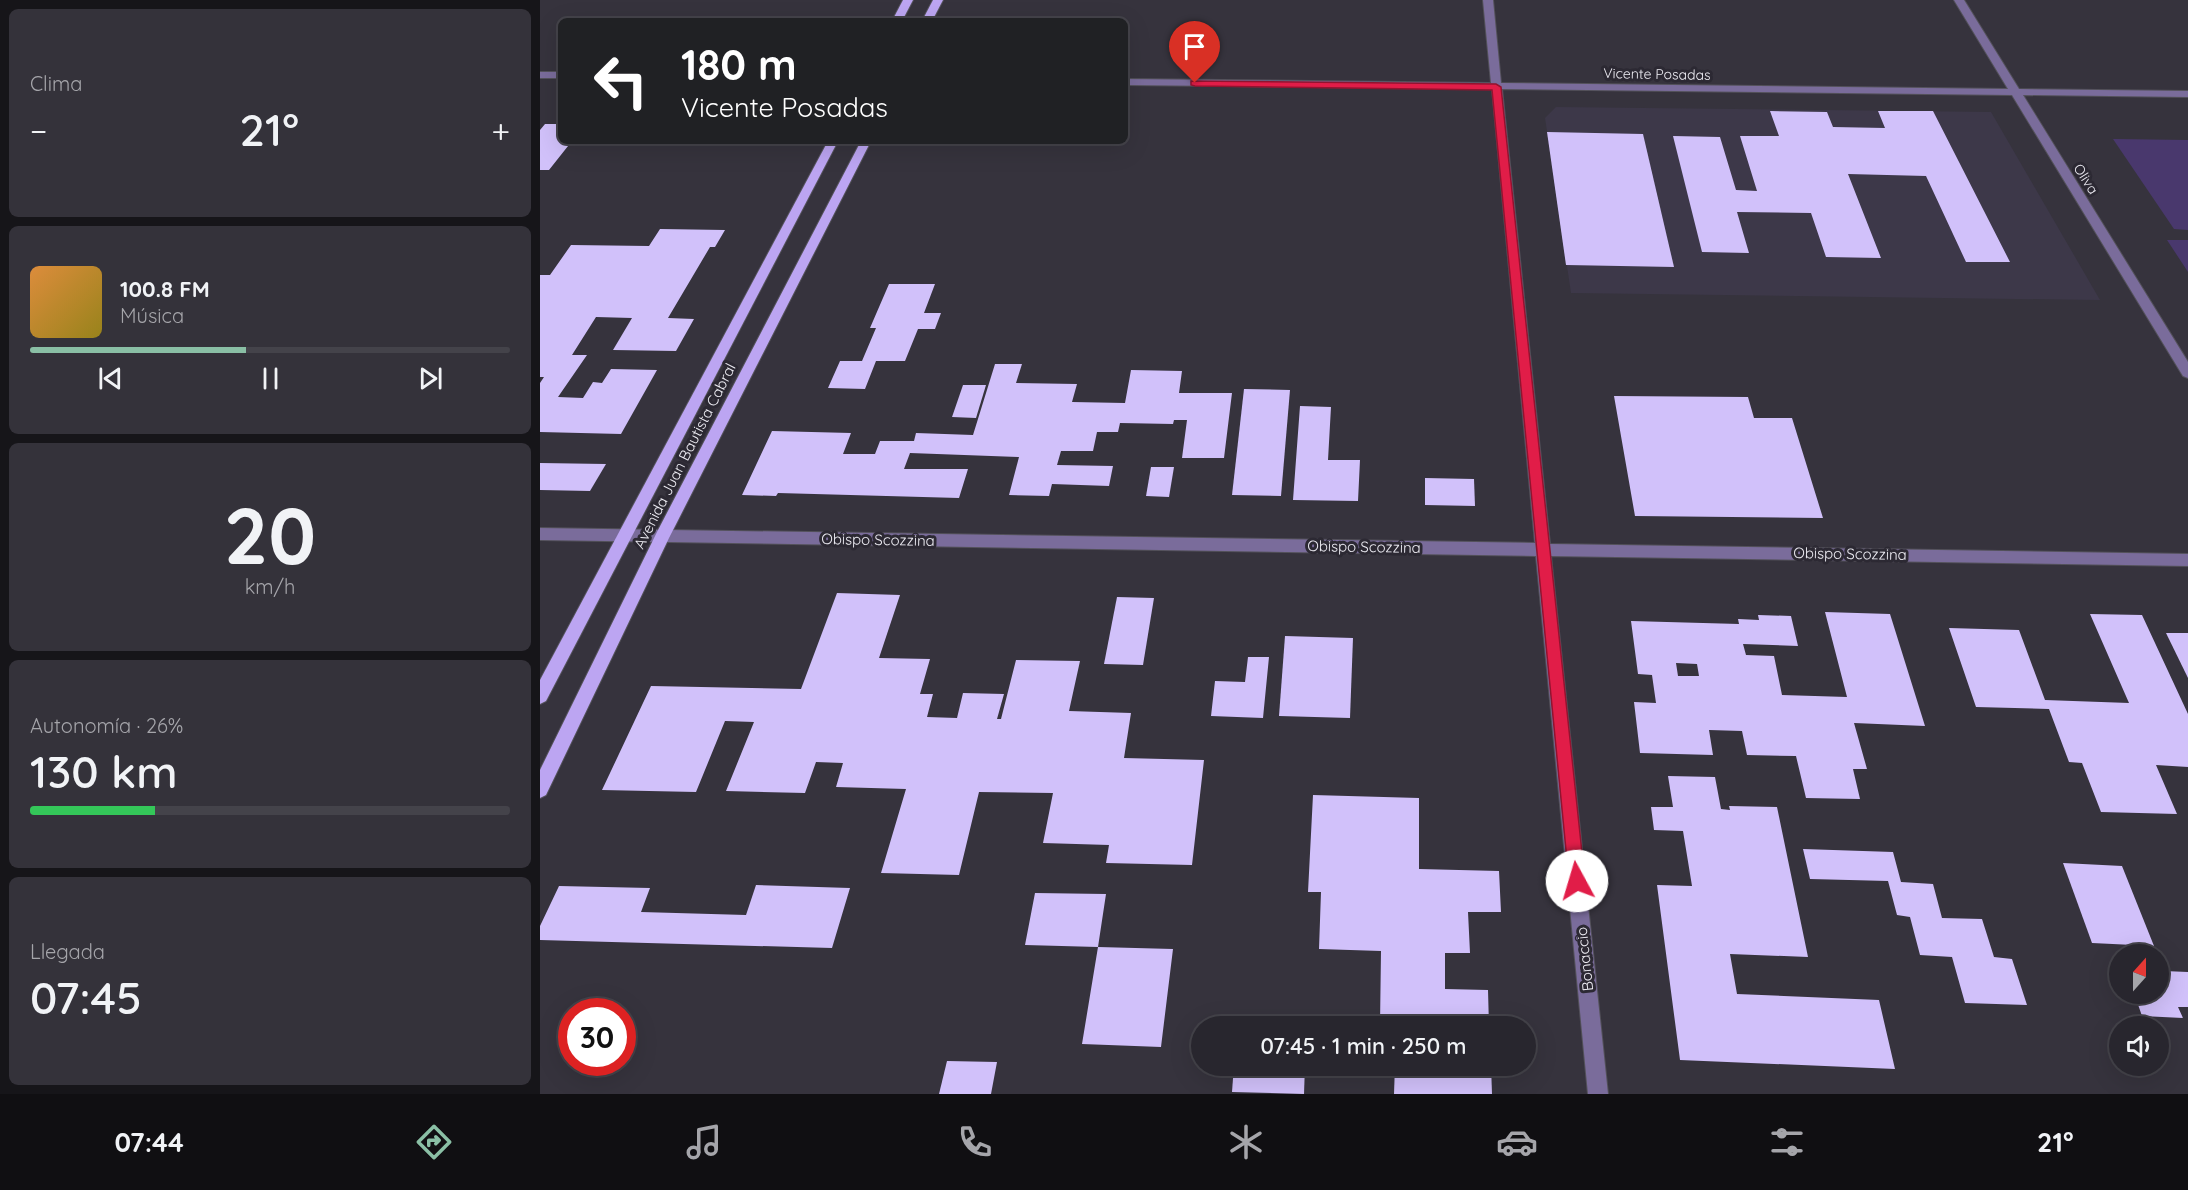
<!DOCTYPE html>
<html lang="es">
<meta charset="utf-8">
<style>
body{margin:0;font-family:Quicksand,sans-serif;background:#34323a;color:#f1f3f6;height:100vh;display:flex;flex-direction:column;font-size:22px;white-space:nowrap}
*{box-sizing:border-box;margin:0}
p{font-size:20px;color:#a5a5aa}
.icon{flex:none;width:33px;height:33px;fill:none;stroke:currentColor;stroke-width:2;stroke-linecap:round;stroke-linejoin:round}
.map{position:relative;flex:1;overflow:hidden}
.side{display:flex;flex-direction:column;gap:9px;padding:9px;background:#161519;width:540px}
.side>*{flex:none}
.guide{position:absolute;left:18px;top:18px;width:570px;height:126px;border-radius:9px;box-shadow:0 6px 24px #0002,0 0 0 2px #44434a;background:#202124;color:#fff;overflow:hidden}
.needle{width:39px;rotate:21deg}
.fabs{position:absolute;left:1569px;top:944px;display:grid;gap:12px}
.fabs a{display:grid;place-items:center;width:60px;height:60px;border-radius:50%;background:#28262e;box-shadow:0 6px 24px #0002,0 0 0 2px #44434a;font-size:30px}
.speed{position:absolute;left:18px;top:998px;display:flex;gap:12px;font-size:30px;font-weight:700;text-align:center}
.speed>*{display:grid;place-content:center;width:78px;height:78px;border-radius:50%;background:#28262e;box-shadow:0 6px 24px #0002,0 0 0 2px #44434a;line-height:1}
.speed .limit{border:9px solid #d22;background:#fff;color:#111}
.pin{position:absolute;display:grid;place-items:center;width:51px;height:51px;color:#fff;margin:-62px -26px;border-radius:50% 50% 50% 0;rotate:-45deg;box-shadow:0 0 6px #0007}
.pin .icon{rotate:45deg}
.me{position:absolute;width:66px;margin:-33px;rotate:354deg;stroke-linejoin:round;filter:drop-shadow(0 0 4px #0008)}
.turn{display:flex;align-items:center;gap:21px;height:126px;padding:0 24px;font-size:27px}
.turn .icon{width:78px;height:78px;stroke-width:2.5}
.turn b{display:block;font-size:42px;line-height:51px}
.big{font-size:45px;font-weight:600;line-height:1.1}
.side .card{flex:1;display:flex;flex-direction:column;justify-content:center;gap:9px;min-width:0;padding:0 21px;border-radius:9px;background:#34323a}
.side .dial{align-items:center;gap:0}
.dial b{font-size:78px;line-height:1}
.song{display:flex;align-items:center;gap:18px}
.cover{width:72px;height:72px;border-radius:9px;background:linear-gradient(135deg,hsl(30 70% 55%),hsl(50 70% 35%))}
.played{height:6px;border-radius:3px;background:linear-gradient(90deg,#8abfa5 45%,#44434a 45%)}
.keys{display:flex;justify-content:space-around;direction:ltr}
.heat{display:flex;justify-content:space-between;align-items:center;font-size:33px;direction:ltr}
.charge{height:9px;border-radius:4px;background:linear-gradient(90deg,#34c759 26%,#44434a 0)}
.trip{position:absolute;left:651px;top:1016px;width:345px;height:60px;border-radius:30px;background:#28262e;box-shadow:0 6px 24px #0002,0 0 0 2px #44434a;font-weight:600;line-height:60px;text-align:center}
.tabs{display:flex;height:96px;justify-content:space-around;align-items:center;background:#100f12;color:#a5a5aa}
.tabs .icon{width:42px;height:42px}
.tabs .selected{color:#8abfa5}
.tabs b{font-size:27px;color:#f1f3f6}
main{display:flex;flex:1;min-height:0}
.map>svg:first-child{display:block}
</style>
<main>
<section class="side">
<div class="card"><p>Clima</p>
<div class="heat"><a>−</a><b class="big">21°</b><a>+</a></div>
</div>
<div class="card">
<div class="song"><i class="cover"></i><div><b>100.8 FM</b><p>Música</p></div></div>
<div class="played"></div>
<div class="keys"><svg class="icon" aria-label="previous" viewBox="0 0 24 24"><path d="M18 5L8 12l10 7zM5 5v14"/></svg><svg class="icon" aria-label="pause" viewBox="0 0 24 24"><path d="M8 5v14M16 5v14"/></svg><svg class="icon" aria-label="next" viewBox="0 0 24 24"><path d="M6 5l10 7-10 7zM19 5v14"/></svg></div>
</div>
<div class="card dial"><b>20</b><p>km/h</p></div>
<div class="card"><p>Autonomía · 26%</p><b class="big">130 km</b><div class="charge"></div></div>
<div class="card"><p>Llegada</p><b class="big">07:45</b></div>
</section>
<div class="map">
<svg width="1648" height="1094" viewBox="0 0 1648 1094">
<rect width="100%" height="100%" fill="#36333d"/>
<polygon fill="#3d3849" points="1016,107 1451,112 1560,300 1031,293 1005,118"/>
<g fill="#49386d">
<polygon points="1573,139 1648,140 1648,230 1634,229"/>
<polygon points="1627,240 1648,240 1648,272"/>
</g>
<g fill="#d1c1fa" fill-rule="evenodd">
<polygon points="1230,111 1287,112 1293,127 1345,128 1338,111 1393,111 1470,262 1426,262 1386,176 1308,174 1341,258 1286,257 1271,213 1197,212 1209,253 1162,252 1133,136 1180,137 1196,190 1217,191 1200,136 1239,136"/>
<polygon points="5,124 21,124 21,141 32,141 9,170 0,170 0,130"/>
<polygon points="1007,132 1103,134 1134,267 1026,265"/>
<polygon points="120,229 185,230 175,247 170,247 128,318 154,319 136,351 73,350 92,318 56,317 32,355 47,355 18,397 43,398 53,382 62,383 71,369 117,370 81,434 0,432 0,383 4,377 0,377 0,275 10,275 31,245 109,246"/>
<polygon points="349,284 395,284 384,313 401,313 395,329 378,329 365,361 336,361 325,389 288,388 300,361 322,361 336,328 330,328"/>
<polygon points="455,364 482,364 476,383 537,384 532,402 585,403 591,370 642,371 639,393 692,393 684,458 642,458 647,420 634,420 633,424 580,423 578,432 557,432 553,451 521,451 517,465 573,466 569,486 512,484 509,496 469,495 479,457 370,453 364,469 428,469 419,498 238,493 236,496 202,495 232,431 311,433 303,454 335,454 340,441 374,441 376,433 433,435"/>
<polygon points="423,385 446,385 436,418 412,417"/>
<polygon points="704,389 750,390 741,496 692,495"/>
<polygon points="1074,396 1208,397 1214,418 1252,418 1283,518 1095,516"/>
<polygon points="760,406 791,407 788,460 820,460 818,501 753,500"/>
<polygon points="0,463 66,464 50,491 0,490"/>
<polygon points="611,467 634,467 629,497 606,496"/>
<polygon points="885,478 934,479 935,506 885,505"/>
<polygon points="297,593 360,595 339,658 390,659 380,694 393,694 387,717 417,718 423,693 464,694 457,719 461,719 476,660 540,661 529,711 591,713 584,758 664,760 652,865 566,863 569,845 503,843 513,793 439,792 419,875 341,873 366,789 296,787 303,763 276,762 265,793 186,791 214,722 185,721 156,792 62,790 111,686 261,689"/>
<polygon points="577,597 614,598 603,665 564,664"/>
<path d="M1285,612L1350,614L1385,726L1314,723L1327,769H1313L1320,799L1266,798L1256,756L1207,755L1202,731L1169,730L1173,755L1100,753L1094,702L1116,703L1112,675L1098,674L1091,621L1199,624L1198,619L1219,620L1218,615L1251,616L1258,646L1203,644L1206,655L1234,656L1242,695L1307,697ZM1136,663L1157,664L1159,676H1138Z"/>
<polygon points="1550,614 1602,615 1648,714 1648,767 1616,765 1637,814 1561,812 1542,763 1529,762 1509,709 1436,707 1409,628 1479,630 1505,700 1589,703"/>
<polygon points="1626,633 1648,633 1648,678"/>
<polygon points="745,636 813,638 810,718 739,716"/>
<polygon points="708,657 729,657 723,718 671,716 675,681 705,682"/>
<polygon points="1128,776 1175,777 1181,809 1190,810 1189,806 1237,807 1268,957 1190,954 1197,994 1339,1000 1355,1069 1140,1060 1117,885 1152,886 1143,831 1114,830 1111,807 1133,807"/>
<polygon points="773,795 879,798 879,869 959,871 961,912 928,912 930,953 905,953 905,989 948,990 949,1026 840,1026 841,951 779,949 781,892 768,892"/>
<polygon points="1263,849 1353,852 1361,882 1393,884 1402,918 1442,919 1454,957 1472,959 1487,1005 1425,1003 1412,957 1380,955 1370,917 1357,915 1348,881 1270,879"/>
<polygon points="1523,863 1582,866 1614,946 1552,943"/>
<polygon points="216,885 310,888 292,948 0,940 0,926 19,886 110,888 101,912 206,915"/>
<polygon points="495,893 566,894 558,947 633,949 621,1047 542,1044 558,947 485,945"/>
<polygon points="1624,971 1648,972 1648,1007 1638,1007 1643,1018 1602,1016 1594,993 1618,993 1618,980 1629,981"/>
<polygon points="407,1061 457,1062 451,1094 399,1094"/>
<polygon points="694,1065 765,1065 764,1094 692,1092"/>
<polygon points="855,1065 951,1065 952,1094 854,1094"/>
</g>
<g fill="none" stroke-linecap="round" stroke-linejoin="round">
<defs>
<g id="minor">
<polygon points="943,0 953,0 961,83 1468,89 1414,0 1424,0 1479,89 1648,91 1648,97 1483,95 1648,362 1648,378 1643,376 1472,95 962,89 1010,544 1648,554 1648,566 1011,556 1068,1094 1048,1094 996,556 0,540 0,528 995,543 952,89 585,85 585,79 951,83"/>
<rect x="0" y="72" width="21" height="6"/>
</g>
<g id="major">
<polygon points="363,0 373,0 362,21 352,21"/>
<polygon points="393,0 403,0 392,21 382,21"/>
<polygon points="288,141 298,141 6,701 0,704 0,680"/>
<polygon points="321,141 331,141 129,538 6,795 0,798 0,770 117,532"/>
</g>
</defs>
<use href="#minor" stroke="#53515a" stroke-width="2"/>
<use href="#major" stroke="#53515a" stroke-width="2"/>
<use href="#minor" fill="#7a6c9b" fill-rule="evenodd"/>
<use href="#major" fill="#bca5f2" fill-rule="evenodd"/>
</g>
<polygon fill="#e11d48" stroke="#92132f" stroke-width="1.5" points="651,81 956,84 961,87 1045,881 1043,887 1037,889 1031,887 1029,881 952,90 655,86 651,85"/>
<g text-anchor="middle" stroke-width="6" stroke-linejoin="round" paint-order="stroke">
<g font-size="14" fill="#eeedf4" stroke="#2c2933">
<text transform="translate(1117 74) rotate(1)" y="5">Vicente Posadas</text>
<text transform="translate(1546 179) rotate(58)" y="5">Oliva</text>
</g>
<g font-size="15" fill="#eeedf4" stroke="#2c2933">
<text transform="translate(145 456) rotate(-63)" y="5">Avenida Juan Bautista Cabral</text>
<text transform="translate(338 540) rotate(1)" y="5">Obispo Scozzina</text>
<text transform="translate(824 547) rotate(1)" y="5">Obispo Scozzina</text>
<text transform="translate(1310 554) rotate(1)" y="5">Obispo Scozzina</text>
<text transform="translate(1045 959) rotate(-96)" y="5">Bonaccio</text>
</g>
</g>
</svg>
<div class="fabs">
<a><svg class="needle" viewBox="-14 -14 28 28"><path d="M0-13l5 13h-10z" fill="#e53935"/><path d="M0 13l5-13h-10z" fill="#a5a5aa"/></svg></a>
<a><svg class="icon" aria-label="sound" viewBox="0 0 24 24"><path d="M4 9h4l5-4v14l-5-4H4zM17 9q2 3 0 6"/></svg></a>
</div>
<div class="speed"><div class="limit">30</div></div>
<div class="pin" style="left:655px;top:83px;background:#d93025"><svg class="icon" aria-label="arrive" viewBox="0 0 24 24"><path d="M6 21V4h12l-3 4 3 4H6"/></svg></div>
<svg class="me" style="left:1037px;top:881px" viewBox="-20 -20 40 40"><circle r="19" fill="#fff"/><path d="M0-13L10 11 0 6-10 11z" fill="#e11d48"/></svg>
<div class="trip">07:45 · 1 min · 250 m</div>
<div class="guide">
<div class="turn"><svg class="icon" aria-label="left" viewBox="0 0 24 24"><path d="M17 20v-9H6M10 6l-5 5 5 5"/></svg><div><b>180 m</b>Vicente Posadas</div></div>
</div>
</div>
</main>
<nav class="tabs">
<b>07:44</b>
<svg class="icon selected" aria-label="directions" viewBox="0 0 24 24"><path d="M12 3l9 9-9 9-9-9zM9 14v-3h6M13 9l2 2-2 2"/></svg>
<svg class="icon" aria-label="music" viewBox="0 0 24 24"><path d="M9 18V5l10-2v13"/><circle cx="6" cy="18" r="3"/><circle cx="16" cy="16" r="3"/></svg>
<svg class="icon" aria-label="phone" viewBox="0 0 24 24"><path d="M5 4h4l2 5-3 2q2 4 5 5l2-3 5 2v4C11 20 4 13 5 4z"/></svg>
<svg class="icon" aria-label="climate" viewBox="0 0 24 24"><path d="M12 3v18M4 7l16 10M4 17L20 7"/></svg>
<svg class="icon" aria-label="car" viewBox="0 0 24 24"><path d="M5 17H2v-5l4-1 3-4h7l3 4 3 1v5h-3M9 17h6M6 11h13"/><circle cx="7" cy="17" r="2"/><circle cx="17" cy="17" r="2"/></svg>
<svg class="icon" aria-label="filters" viewBox="0 0 24 24"><path d="M4 7h16M4 17h16"/><circle cx="9" cy="7" r="2"/><circle cx="15" cy="17" r="2"/></svg>
<b>21°</b>
</nav>
